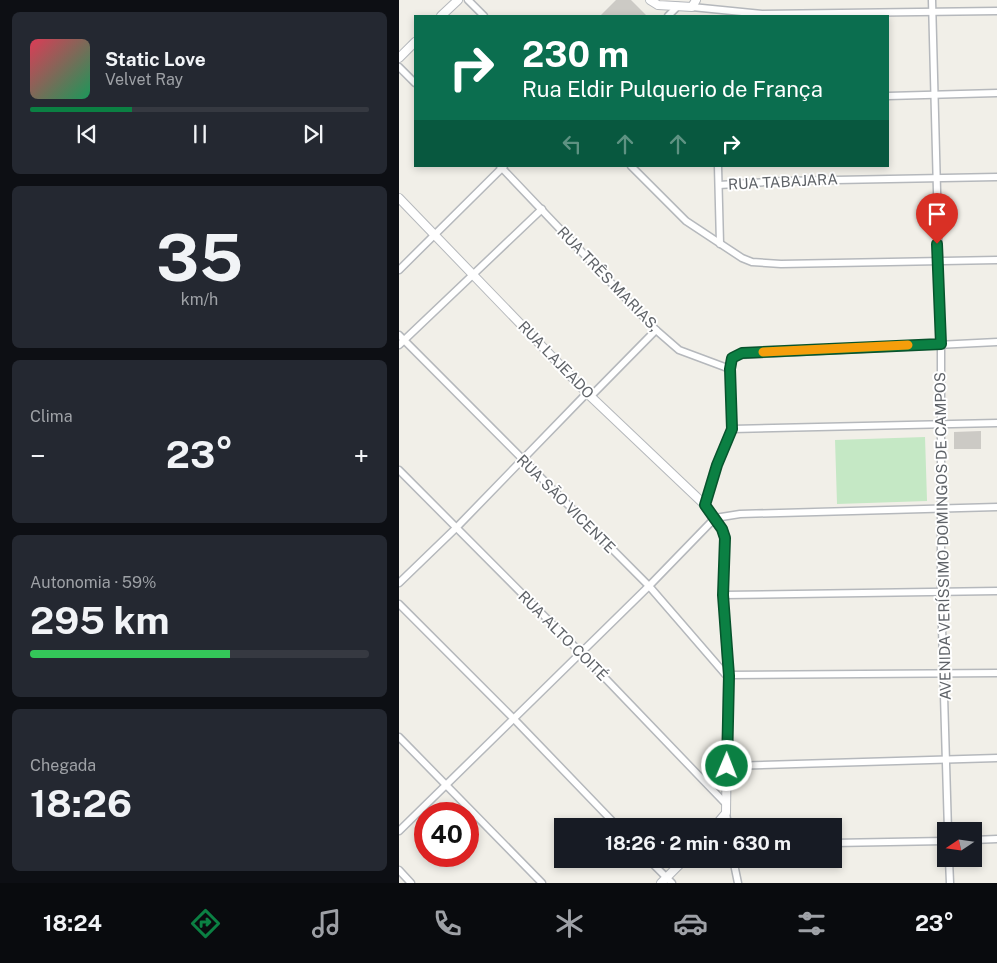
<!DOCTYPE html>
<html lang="pt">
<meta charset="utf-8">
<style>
body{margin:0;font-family:"Public Sans",sans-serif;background:#242831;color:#f1f3f6;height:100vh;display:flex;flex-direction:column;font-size:19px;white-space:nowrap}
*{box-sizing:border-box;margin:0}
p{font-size:16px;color:#9ea1a6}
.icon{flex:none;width:28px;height:28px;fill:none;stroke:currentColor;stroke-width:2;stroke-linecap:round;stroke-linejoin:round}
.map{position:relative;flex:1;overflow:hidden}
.details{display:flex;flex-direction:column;gap:12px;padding:12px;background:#0d0f14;width:399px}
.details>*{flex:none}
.hud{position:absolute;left:15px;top:15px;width:475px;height:152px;border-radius:0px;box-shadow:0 2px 8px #0003;background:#0b6e4f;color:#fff;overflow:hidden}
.needle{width:32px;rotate:257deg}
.controls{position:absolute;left:538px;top:822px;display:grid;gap:10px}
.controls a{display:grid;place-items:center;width:45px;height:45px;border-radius:0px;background:#171b24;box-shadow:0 2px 8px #0003;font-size:25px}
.speed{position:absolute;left:15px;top:802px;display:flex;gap:10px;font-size:25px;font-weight:700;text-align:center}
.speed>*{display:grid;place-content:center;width:65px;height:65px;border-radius:50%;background:#171b24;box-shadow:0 2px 8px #0003;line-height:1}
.speed .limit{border:8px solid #d22;background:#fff;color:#111}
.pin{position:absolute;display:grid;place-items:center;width:42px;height:42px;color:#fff;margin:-51px -21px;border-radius:50% 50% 50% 0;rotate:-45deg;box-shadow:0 0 5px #0007}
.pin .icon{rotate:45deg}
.me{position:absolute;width:55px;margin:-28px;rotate:1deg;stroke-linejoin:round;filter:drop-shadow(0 0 4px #0008)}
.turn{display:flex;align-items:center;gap:18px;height:105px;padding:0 25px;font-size:22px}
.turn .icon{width:65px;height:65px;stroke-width:2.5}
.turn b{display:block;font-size:35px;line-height:42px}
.lanes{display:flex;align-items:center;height:48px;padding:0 25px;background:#0003;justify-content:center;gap:25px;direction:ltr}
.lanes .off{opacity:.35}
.big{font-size:38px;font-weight:700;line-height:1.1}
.details .tile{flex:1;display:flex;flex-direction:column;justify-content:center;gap:8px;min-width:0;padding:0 18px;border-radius:8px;background:#242831}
.details .dial{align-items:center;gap:0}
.dial b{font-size:65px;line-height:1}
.song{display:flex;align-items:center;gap:15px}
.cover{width:60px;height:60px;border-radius:8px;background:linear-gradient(135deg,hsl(350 70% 55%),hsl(150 70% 35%))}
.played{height:5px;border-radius:2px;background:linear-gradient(90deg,#0b8043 30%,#363941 30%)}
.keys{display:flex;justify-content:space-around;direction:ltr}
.heat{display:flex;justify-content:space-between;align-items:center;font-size:28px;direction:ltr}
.charge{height:8px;border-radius:4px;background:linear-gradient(90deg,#34c759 59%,#363941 0)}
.trip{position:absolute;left:155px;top:818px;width:288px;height:50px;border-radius:0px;background:#171b24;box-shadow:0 2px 8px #0003;font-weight:700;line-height:50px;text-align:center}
.menu{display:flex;height:80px;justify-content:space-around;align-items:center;background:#090b0e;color:#9ea1a6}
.menu .icon{width:35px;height:35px}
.menu .active{color:#0b8043}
.menu b{font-size:22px;color:#f1f3f6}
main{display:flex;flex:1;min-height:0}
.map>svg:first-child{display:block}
</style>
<main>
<section class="details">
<div class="tile">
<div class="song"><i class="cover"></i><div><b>Static Love</b><p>Velvet Ray</p></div></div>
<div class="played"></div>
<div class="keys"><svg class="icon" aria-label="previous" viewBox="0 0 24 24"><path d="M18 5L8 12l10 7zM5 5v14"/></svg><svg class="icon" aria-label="pause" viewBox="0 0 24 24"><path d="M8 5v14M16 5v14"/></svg><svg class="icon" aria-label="next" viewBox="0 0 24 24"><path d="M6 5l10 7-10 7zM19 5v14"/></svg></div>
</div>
<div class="tile dial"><b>35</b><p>km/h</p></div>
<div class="tile"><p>Clima</p>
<div class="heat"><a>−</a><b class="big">23°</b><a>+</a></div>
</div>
<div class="tile"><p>Autonomia · 59%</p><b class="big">295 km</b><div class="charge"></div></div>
<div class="tile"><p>Chegada</p><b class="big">18:26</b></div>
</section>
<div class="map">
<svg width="599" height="883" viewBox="0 0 599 883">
<rect width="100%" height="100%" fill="#f1efe8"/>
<polygon fill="#c5e8c5" points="526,437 528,501 438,504 436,440"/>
<g fill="#cccac5">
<polygon points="217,0 232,0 248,16 201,16"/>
<polygon points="582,431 582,449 555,449 555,432"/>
</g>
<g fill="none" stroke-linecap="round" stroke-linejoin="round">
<defs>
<g id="minor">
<polyline points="69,0 85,16"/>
<polyline points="533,0 542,344 542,593 549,831"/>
<polyline points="293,7 363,14 599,11"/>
<polyline points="269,16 279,6"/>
<polyline points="0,67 16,83"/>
<polyline points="489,96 599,93"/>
<polyline points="101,166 257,330 280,350 331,369"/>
<polyline points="232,166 287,221 343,258 353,262 382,264 599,260"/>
<polyline points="319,166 321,244"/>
<polyline points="320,185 383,181 599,177"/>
<polyline points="0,270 105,166"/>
<polyline points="0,335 250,586 327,675 599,673"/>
<polyline points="0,345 143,209"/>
<polyline points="192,396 257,330"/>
<polyline points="333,429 599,423"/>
<polyline points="0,470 182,653 327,804"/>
<polyline points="306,505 318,465 333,429 331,369 333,358 338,355 599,342"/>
<polyline points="0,583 57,528 188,393"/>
<polyline points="324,595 599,591"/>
<polyline points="0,604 114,718 218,826"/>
<polyline points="0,737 143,883"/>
<polyline points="328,766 599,758"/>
<polyline points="327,813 329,826"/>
<polyline points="0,831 250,586 316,518 341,514 599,507"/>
<polyline points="574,840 599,839"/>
<polyline points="434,843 546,841"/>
<polyline points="249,859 273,883"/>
<polyline points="334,859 339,883"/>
<polyline points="550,859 551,883"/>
<polyline points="0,870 12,883"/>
</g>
<g id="tertiary">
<polyline points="251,0 259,5 293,7 297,0"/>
<polyline points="42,16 59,0"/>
<polyline points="0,58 16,42"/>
<polyline points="0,198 188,393 306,505 323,529 326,539 324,595 329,676 327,813 316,826"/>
<polyline points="262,883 286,859"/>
</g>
</defs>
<use href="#minor" stroke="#b5b8bc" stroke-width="9"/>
<use href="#tertiary" stroke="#b5b8bc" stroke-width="10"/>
<use href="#minor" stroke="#fff" stroke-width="6"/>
<use href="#tertiary" stroke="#fff" stroke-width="8"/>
</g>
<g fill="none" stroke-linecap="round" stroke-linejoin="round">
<defs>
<polyline id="route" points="328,766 330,676 324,595 326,538 323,529 306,505 318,465 333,429 331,369 333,358 343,353 542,344 538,244"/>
</defs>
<use href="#route" stroke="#07532c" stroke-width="12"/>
<use href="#route" stroke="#0b8043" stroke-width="9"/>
<polyline stroke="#f59e0b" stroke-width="9" points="364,352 509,345"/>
</g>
<g text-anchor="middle" stroke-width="4" stroke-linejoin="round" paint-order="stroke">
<g font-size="15" fill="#5f6368" stroke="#fff">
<text transform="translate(384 182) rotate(-3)" y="5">RUA TABAJARA</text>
<text transform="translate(209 279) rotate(46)" y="5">RUA TRÊS MARIAS,</text>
<text transform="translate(157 360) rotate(46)" y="5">RUA LAJEADO</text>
<text transform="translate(167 504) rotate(45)" y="5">RUA SÃO VICENTE</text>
<text transform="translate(544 536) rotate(-91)" y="5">AVENIDA VERÍSSIMO DOMINGOS DE CAMPOS</text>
<text transform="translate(164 636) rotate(45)" y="5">RUA ALTO COITÉ</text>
</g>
</g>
</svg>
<div class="controls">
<a><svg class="needle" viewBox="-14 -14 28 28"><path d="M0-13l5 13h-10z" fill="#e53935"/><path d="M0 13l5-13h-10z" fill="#9ea1a6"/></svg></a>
</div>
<div class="speed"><div class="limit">40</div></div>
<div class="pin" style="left:538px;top:244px;background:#d93025"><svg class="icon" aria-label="arrive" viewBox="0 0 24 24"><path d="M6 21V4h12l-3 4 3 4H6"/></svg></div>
<svg class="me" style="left:328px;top:766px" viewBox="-20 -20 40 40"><circle r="17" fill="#0b8043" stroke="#fff" stroke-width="3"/><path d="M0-11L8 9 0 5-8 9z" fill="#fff"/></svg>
<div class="trip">18:26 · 2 min · 630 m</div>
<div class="hud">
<div class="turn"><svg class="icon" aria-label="right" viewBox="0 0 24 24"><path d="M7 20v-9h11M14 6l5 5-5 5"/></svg><div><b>230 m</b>Rua Eldir Pulquerio de França</div></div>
<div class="lanes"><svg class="icon off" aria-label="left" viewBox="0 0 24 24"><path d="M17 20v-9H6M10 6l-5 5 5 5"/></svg><svg class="icon off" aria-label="ahead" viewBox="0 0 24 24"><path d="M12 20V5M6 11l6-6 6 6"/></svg><svg class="icon off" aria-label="ahead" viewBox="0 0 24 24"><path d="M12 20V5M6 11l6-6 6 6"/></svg><svg class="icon" aria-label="right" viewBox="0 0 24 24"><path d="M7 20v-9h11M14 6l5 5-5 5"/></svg></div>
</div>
</div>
</main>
<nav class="menu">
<b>18:24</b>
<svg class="icon active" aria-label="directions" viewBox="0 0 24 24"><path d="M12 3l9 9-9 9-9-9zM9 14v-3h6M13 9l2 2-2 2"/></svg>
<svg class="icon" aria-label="music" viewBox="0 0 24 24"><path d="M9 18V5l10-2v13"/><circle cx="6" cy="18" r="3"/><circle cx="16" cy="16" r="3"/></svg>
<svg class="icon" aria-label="phone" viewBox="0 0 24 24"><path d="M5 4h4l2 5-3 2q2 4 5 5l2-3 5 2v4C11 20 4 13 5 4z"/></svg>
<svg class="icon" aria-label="climate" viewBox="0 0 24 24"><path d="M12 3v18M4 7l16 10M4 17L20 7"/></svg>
<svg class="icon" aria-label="car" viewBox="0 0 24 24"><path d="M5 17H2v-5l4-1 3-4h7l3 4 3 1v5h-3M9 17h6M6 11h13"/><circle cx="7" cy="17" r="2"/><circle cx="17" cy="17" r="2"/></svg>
<svg class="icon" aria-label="filters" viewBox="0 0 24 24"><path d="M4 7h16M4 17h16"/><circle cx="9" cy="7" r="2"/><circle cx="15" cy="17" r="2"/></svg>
<b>23°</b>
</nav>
